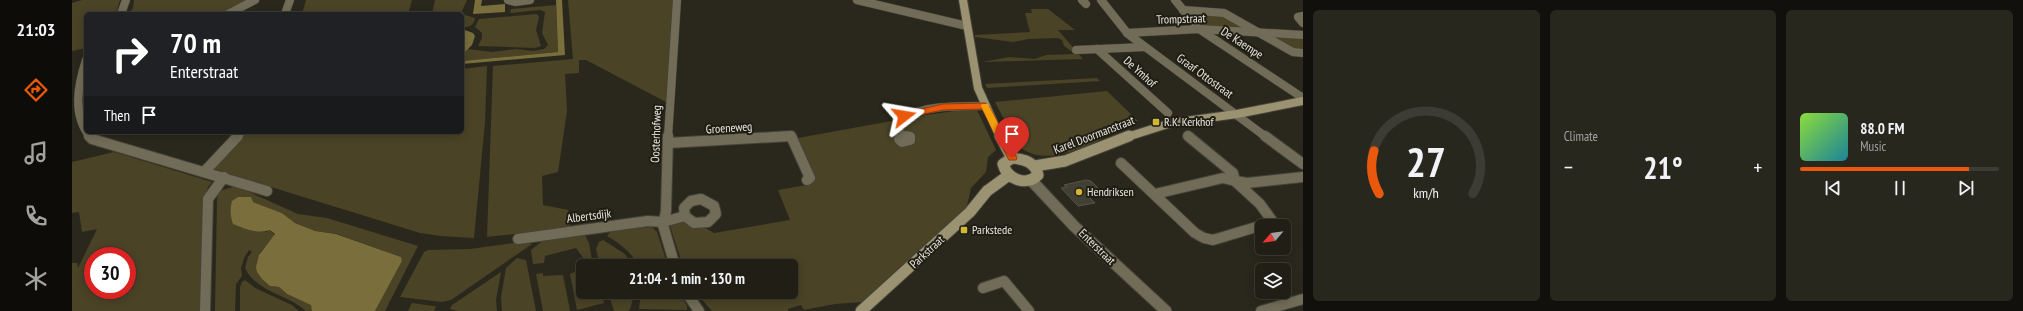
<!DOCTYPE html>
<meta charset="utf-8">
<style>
body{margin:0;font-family:"PT Sans Narrow",sans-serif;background:#28271e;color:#f1f3f6;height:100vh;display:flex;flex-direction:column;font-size:15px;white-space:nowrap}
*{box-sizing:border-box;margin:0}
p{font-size:13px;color:#a2a2a0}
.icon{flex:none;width:22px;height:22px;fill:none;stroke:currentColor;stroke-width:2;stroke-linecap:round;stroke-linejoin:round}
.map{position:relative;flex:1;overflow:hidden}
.side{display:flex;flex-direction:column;gap:10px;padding:10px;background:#12100c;width:720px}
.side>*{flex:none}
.top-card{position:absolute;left:12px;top:12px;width:380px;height:122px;border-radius:6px;box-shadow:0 2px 10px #0003,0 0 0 1px #3d3c34;background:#202124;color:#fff;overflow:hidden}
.needle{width:26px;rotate:241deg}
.buttons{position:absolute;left:1183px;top:219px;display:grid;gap:8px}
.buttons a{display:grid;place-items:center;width:36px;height:36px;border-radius:6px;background:#201e15;box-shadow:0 2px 10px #0003,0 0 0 1px #3d3c34;font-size:20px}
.speed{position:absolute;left:12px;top:247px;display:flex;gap:8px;font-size:20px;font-weight:700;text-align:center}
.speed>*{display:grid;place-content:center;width:52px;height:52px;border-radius:50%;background:#201e15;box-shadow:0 2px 10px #0003,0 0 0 1px #3d3c34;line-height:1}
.speed .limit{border:6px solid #d22;background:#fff;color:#111}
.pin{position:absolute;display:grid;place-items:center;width:34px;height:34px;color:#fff;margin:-41px -17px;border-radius:50% 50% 50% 0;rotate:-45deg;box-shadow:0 0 4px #0007}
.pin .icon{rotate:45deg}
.me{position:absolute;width:44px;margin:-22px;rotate:76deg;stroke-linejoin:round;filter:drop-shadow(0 0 3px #0008)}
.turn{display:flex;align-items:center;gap:14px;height:84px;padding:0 20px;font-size:18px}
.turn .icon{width:52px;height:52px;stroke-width:2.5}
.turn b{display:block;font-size:28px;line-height:34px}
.then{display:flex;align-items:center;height:38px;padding:0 20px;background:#0003;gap:8px;font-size:15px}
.big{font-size:30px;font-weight:800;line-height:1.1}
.side .tile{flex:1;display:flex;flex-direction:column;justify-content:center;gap:6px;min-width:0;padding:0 14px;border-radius:6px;background:#28271e}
.side .dial{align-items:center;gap:0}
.dial svg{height:104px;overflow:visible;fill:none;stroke:#3d3c34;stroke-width:7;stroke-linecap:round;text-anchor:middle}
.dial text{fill:#f1f3f6;stroke:none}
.song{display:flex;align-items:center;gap:12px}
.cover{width:48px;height:48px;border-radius:6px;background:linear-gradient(135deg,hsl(90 70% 55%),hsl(190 70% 35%))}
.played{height:4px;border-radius:2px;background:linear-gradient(90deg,#ea580c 85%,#3d3c34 85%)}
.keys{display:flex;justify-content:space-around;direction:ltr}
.heat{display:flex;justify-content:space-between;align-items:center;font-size:22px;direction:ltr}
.side .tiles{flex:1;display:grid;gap:10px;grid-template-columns:repeat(3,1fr)}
.trip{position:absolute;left:504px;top:259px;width:222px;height:40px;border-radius:6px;background:#201e15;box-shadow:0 2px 10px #0003,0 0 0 1px #3d3c34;font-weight:800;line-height:40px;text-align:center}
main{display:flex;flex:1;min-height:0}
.tab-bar{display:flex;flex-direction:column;width:72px;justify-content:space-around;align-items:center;background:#0d0c08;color:#a2a2a0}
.tab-bar .icon{width:28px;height:28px}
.tab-bar .current{color:#ea580c}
.tab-bar b{font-size:18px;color:#f1f3f6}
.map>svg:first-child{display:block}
</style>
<main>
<nav class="tab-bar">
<b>21:03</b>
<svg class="icon current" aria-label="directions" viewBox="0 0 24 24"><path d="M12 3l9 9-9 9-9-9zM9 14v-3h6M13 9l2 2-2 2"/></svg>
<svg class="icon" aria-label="music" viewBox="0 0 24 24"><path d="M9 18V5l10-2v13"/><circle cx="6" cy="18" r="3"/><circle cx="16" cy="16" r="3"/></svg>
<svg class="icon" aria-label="phone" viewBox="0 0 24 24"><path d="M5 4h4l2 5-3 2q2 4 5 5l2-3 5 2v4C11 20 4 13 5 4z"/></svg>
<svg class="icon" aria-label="climate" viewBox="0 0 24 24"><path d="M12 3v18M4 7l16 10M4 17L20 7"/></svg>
</nav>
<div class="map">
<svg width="1231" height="311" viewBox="0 0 1231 311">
<rect width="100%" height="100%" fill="#2a281c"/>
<g fill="#4a4326" fill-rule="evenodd">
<polygon points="10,0 48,0 44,14 14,14 14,48 0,51 0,3"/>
<polygon points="62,0 179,0 151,14 57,14 61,8"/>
<polygon points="234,0 340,0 336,14 230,14"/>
<path d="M363,0H395L390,11L393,15L403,18C402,25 397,28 390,27V14H360Z"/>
<polygon points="496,0 602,0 594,102 514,60 507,60 507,73 493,74 495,111 486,172 470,176 471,205 496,210 498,228 415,237 421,66 501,59"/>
<polygon points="484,5 486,52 390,61 390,55 396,49 420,52 444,49 461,51 472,49 476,45 470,33 473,12 468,10 438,13 439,9"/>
<polygon points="959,9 976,9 1003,30 986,30 1011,59 911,62 937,57 963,59 974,55 1003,54 992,46 990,40 986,38 956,39 941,42 903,37 903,35 958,32 953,13 960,13"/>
<polygon points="1118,11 1152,13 1176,28 1129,26"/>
<polygon points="465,14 467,17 464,30 469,46 463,48 406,46 410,38 410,33 403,27 407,19"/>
<polygon points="1198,35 1231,37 1231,51 1224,51"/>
<polygon points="415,66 413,122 402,238 368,236 348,233 141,169 174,132 390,132 390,69"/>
<polygon points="1025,78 1028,81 915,88 913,84"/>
<path d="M1035,91L1066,121C1039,132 985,170 952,150C945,146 928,111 923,102Z"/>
<polygon points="904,108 924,150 916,157 914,172 899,188 895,206 891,212 790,302 763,304 732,310 729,305 716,309 716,311 640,311 624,293 719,292 719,266 611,266 598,226 604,219 630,226 642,233 718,220 706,190 735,185 737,180 744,179 726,138 847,116"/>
<path d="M42,152L140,182L136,187L133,199L129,311H0V263H5L6,268L25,229L10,232L7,212L0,213V162ZM21,256H55V290H21Z"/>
<path d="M164,186L226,214L255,218L346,246L313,311H303L330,261L329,257L265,234L243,231L223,223L210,213L181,202L172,196L194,232L198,230L203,235L188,253L198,286L207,287L215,294L240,305V311H234C215,294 184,292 173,268L176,257L180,252L177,250L172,258L169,268L170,276L164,284L163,311H143L145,199L147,191Z"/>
<path d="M580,227L585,232L596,266H566C560,252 547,243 535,236L540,230Z"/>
<polygon points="512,233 517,243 520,260 515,263 504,248 473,256 472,263 461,264 459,250 474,238"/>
<polygon points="531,240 553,254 561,266 528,266 524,249 527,242"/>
<polygon points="455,241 460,244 379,300 370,302 328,297 352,252 356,250 398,249"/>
<polygon points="445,258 454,260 464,311 430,311 429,297 434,268"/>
<polygon points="511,268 511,292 529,292 532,303 505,310 498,274"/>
<polygon points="429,272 424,300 425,311 386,311 378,309 380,305"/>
<polygon points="471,273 471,276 491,275 498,311 471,311 464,274"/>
<polygon points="173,280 183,288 220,305 227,311 168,311 168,287 170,282"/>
<polygon points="536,292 563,292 558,309 556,311 542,311"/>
<polygon points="569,292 607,292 615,306 615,310 567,309"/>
<polygon points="340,303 362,306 364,307 362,311 336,311"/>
</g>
<g fill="#796e3c">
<polygon points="403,0 410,0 409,6 433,4 433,12 401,14"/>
<polygon points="484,0 490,0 493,55 390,64 390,61 486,52"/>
<polygon points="390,29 401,33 403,36 400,45 390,55"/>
<path d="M166,197H179L181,202L210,213L223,223L243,231L264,234L329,257L330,261L303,311H240L239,305L215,294L207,287L198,286L190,279L185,272L184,267L187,255L203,234L198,230C185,234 173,229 161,224C158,215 158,210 160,201Z"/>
</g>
<polygon fill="#424034" stroke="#565347" points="1014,180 1019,181 1029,191 1014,194 1023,203 1006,206 989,188 995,187 992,185"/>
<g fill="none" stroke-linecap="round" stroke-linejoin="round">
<defs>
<g id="minor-far1">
<polyline points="436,0 443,2 458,0"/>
<polyline points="785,0 895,26"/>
<polyline points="1010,0 1014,4"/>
<polyline points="1029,0 1056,34 1194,137"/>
<polyline points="1103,0 1127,29 1231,98"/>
<polyline points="1111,10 1152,13 1221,52 1231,53"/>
<polyline points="49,14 54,0"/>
<polyline points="156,14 183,0"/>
<polyline points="213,14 218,0"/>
<polyline points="1231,16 1226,17 1231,23"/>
<polyline points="1055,33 1127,29 1231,35"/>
<polyline points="1025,49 1096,113"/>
<polyline points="1004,50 1073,47"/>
<path d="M14,60C6,85 0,115 18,137"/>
<polyline points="830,135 837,137"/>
<path d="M830,135L825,128L827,119C854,105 884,106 913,106"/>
<polyline points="165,137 169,132"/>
<polyline points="596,137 605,0"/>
<polyline points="707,137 719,137"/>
<polyline points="827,137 830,135"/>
</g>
<g id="minor">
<polyline points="17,136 20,139 195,191"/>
<polyline points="596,136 594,211 591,225 603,266"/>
<polyline points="828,136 827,139 830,142 838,140 838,137 833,136"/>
<polyline points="1193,136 1231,164"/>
<polyline points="596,143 719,136 738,178 735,180"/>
<polyline points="1049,163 1123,233 1132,238 1141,240 1201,222 1188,204 1163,181 1175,183 1231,177"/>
<polyline points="133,171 166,136"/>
<polyline points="1083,194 1151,178 1163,181 1161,173 1116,136"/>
<polygon points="629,199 642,206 644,214 636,222 622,223 613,216 612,208 619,201"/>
<polyline points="591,222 613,216"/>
<polyline points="446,239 576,221 591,222"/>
<polyline points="911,288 932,281 957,311"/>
<polyline points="614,292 627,311"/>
<polyline points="133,311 136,199 152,177"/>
<polyline points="1189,311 1231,299"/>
</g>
<polyline id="tertiary" points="959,180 1002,226 1094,311"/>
<g id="secondary-far1">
<polyline points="891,0 906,88 928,137"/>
<polyline points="1055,137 1099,123 1165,114 1231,101"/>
</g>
<g id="secondary">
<polyline points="928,136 940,158"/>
<path d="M940,158C952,159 963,162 966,175C954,187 935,179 931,164Z"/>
<polyline points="963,166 993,161 1057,136"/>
<polyline points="789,311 898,212 915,191 937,175"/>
</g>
</defs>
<use href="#minor-far1" stroke="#454338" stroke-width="9"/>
<use href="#minor" stroke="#454338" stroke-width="12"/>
<use href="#tertiary" stroke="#454338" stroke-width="13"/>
<use href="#secondary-far1" stroke="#454338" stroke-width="10"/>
<use href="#secondary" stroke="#454338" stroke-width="13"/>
<use href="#minor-far1" stroke="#706c57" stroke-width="8"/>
<use href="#minor" stroke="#706c57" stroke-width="10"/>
<use href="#tertiary" stroke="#706c57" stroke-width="11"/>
<use href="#secondary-far1" stroke="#9a9271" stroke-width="8"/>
<use href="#secondary" stroke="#9a9271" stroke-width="11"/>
</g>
<polygon fill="#ea580c" stroke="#983908" points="913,103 917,106 945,158 944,160 937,160 910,109 871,110 832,118 828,116 832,113 871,104"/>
<polygon fill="#f59e0b" points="910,104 916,104 917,106 930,131 929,133 922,133 909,106"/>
<g fill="#d2b736" stroke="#201e13" stroke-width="1.5">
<rect x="1080" y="118" width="8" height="8" rx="2"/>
<circle cx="1007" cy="192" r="4"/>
<rect x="888" y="226" width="8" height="8" rx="2"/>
</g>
<g text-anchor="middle" stroke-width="4" stroke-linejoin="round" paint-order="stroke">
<g font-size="12" fill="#eae8e1" stroke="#201e13">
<text transform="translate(1109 19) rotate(-2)" y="4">Trompstraat</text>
<text transform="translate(1170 43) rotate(33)" y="4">De Kaempe</text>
<text transform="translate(1068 72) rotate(42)" y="4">De Ymhof</text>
<text transform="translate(1133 76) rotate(36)" y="4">Graaf Ottostraat</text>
<text transform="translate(657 128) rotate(-4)" y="4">Groeneweg</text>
<text transform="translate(584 134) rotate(-88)" y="4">Oosterhofweg</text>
<text transform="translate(1022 135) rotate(-21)" y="4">Karel Doormanstraat</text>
<text transform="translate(517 216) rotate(-7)" y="4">Albertsdijk</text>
<text transform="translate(1025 247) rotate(44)" y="4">Enterstraat</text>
<text transform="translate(855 252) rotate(-43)" y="4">Parkstraat</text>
</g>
<g font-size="12" fill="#eae8e1" stroke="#201e13" text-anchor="start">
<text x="1092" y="126">R.K. Kerkhof</text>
<text x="1015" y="196">Hendriksen</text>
<text x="900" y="234">Parkstede</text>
</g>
</g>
</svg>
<div class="buttons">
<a><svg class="needle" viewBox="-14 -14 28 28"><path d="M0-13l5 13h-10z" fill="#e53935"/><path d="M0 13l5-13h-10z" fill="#a2a2a0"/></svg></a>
<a><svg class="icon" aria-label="layers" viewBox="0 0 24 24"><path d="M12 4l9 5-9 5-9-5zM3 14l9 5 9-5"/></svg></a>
</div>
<div class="speed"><div class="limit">30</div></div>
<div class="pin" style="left:940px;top:158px;background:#d93025"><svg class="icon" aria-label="arrive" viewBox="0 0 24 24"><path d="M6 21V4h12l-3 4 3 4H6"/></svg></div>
<svg class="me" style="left:832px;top:116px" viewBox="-20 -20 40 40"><path d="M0-17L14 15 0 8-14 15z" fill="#ea580c" stroke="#fff" stroke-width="4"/></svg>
<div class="trip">21:04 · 1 min · 130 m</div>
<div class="top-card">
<div class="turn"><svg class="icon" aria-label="right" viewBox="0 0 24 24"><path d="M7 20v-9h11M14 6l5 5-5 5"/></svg><div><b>70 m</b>Enterstraat</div></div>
<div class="then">Then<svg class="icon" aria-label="arrive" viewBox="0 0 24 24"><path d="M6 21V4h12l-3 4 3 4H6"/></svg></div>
</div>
</div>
<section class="side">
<div class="tiles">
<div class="tile dial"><svg viewBox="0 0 100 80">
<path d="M14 69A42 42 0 1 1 86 69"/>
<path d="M14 69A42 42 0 0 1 10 36" stroke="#ea580c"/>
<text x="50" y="56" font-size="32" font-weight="700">27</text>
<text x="50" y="72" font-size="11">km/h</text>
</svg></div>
<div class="tile"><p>Climate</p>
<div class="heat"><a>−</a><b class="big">21°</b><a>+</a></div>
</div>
<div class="tile">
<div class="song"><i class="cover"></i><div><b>88.0 FM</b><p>Music</p></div></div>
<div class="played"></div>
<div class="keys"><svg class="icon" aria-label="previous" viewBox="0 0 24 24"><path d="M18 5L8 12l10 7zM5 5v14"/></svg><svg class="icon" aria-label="pause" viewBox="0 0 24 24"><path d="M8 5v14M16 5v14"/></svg><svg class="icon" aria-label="next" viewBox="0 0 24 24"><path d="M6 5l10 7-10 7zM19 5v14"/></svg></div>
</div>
</div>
</section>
</main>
